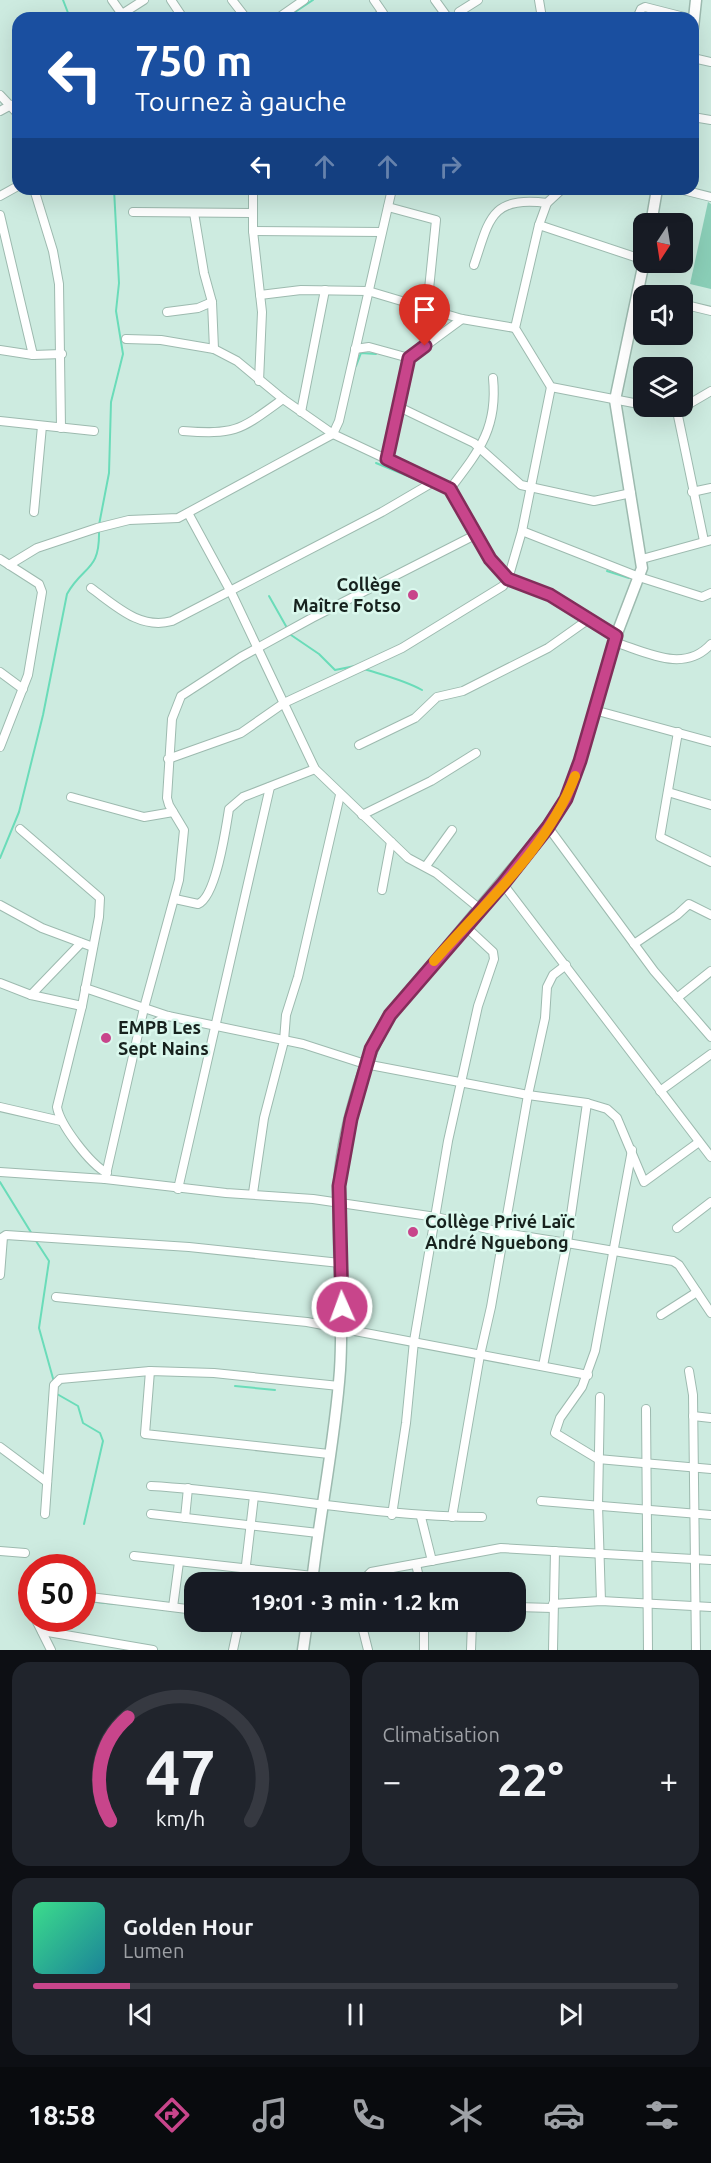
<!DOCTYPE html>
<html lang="fr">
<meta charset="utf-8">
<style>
body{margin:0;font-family:Ubuntu,sans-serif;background:#20242c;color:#f1f3f6;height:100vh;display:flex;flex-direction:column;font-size:22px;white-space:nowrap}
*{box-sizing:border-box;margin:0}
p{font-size:20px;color:#9ea1a6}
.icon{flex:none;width:33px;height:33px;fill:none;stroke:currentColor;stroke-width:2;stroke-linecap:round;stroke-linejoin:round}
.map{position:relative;height:1650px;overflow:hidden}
.details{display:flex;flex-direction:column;gap:12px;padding:12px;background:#0d0f14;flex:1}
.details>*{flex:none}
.guide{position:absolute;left:12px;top:12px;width:687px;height:183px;border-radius:18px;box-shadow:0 6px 24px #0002;background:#1a4fa0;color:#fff;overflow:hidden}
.needle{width:39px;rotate:192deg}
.buttons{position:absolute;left:633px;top:213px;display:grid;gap:12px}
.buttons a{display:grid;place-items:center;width:60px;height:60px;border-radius:12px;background:#171b24;box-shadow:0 6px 24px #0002;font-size:30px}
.speed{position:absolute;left:18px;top:1554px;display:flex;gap:12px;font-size:30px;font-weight:700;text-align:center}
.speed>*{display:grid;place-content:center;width:78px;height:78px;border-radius:50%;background:#171b24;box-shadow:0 6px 24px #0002;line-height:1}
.speed .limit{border:9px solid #d22;background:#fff;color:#111}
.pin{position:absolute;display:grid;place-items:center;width:51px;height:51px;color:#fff;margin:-62px -26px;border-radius:50% 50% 50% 0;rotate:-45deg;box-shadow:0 0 6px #0007}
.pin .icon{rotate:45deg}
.me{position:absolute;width:66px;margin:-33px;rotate:358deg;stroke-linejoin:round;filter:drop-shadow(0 0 4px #0008)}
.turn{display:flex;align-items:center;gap:21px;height:126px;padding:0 24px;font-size:27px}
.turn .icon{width:78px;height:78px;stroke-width:2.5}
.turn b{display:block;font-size:42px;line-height:51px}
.lanes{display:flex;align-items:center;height:57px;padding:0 24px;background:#0003;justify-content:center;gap:30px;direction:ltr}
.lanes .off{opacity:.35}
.big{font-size:45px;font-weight:600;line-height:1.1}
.details .widget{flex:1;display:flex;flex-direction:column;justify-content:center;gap:9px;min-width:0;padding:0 21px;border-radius:18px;background:#20242c}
.details .dial{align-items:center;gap:0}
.dial svg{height:156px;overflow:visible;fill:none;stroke:#363941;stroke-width:7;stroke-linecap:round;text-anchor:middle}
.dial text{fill:#f1f3f6;stroke:none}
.song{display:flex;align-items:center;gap:18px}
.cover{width:72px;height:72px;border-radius:9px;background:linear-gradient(135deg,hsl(150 70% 55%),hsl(190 70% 35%))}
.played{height:6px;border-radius:3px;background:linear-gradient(90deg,#c8458b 15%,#363941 15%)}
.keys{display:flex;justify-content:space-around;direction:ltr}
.heat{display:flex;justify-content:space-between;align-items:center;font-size:33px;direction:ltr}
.details .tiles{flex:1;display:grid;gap:12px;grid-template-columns:1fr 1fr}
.widget:last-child{grid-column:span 2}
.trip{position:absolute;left:184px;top:1572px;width:342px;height:60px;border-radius:18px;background:#171b24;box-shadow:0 6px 24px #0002;font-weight:600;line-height:60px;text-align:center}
.dock{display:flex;height:96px;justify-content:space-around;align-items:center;background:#090b0e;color:#9ea1a6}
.dock .icon{width:42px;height:42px}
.dock .selected{color:#c8458b}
.dock b{font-size:27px;color:#f1f3f6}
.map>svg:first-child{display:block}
</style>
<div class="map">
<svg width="711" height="1650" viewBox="0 0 711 1650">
<rect width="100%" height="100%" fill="#cdebe0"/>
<polygon fill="#8aceb7" points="708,202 711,204 711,289 690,284"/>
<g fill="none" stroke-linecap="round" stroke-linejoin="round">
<g stroke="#6adcb9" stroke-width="2">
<polyline points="63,0 70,18"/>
<polyline points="272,18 277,14"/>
<polyline points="286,18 313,0"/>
<polyline points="356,366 361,353 376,354"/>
<polyline points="376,463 415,479"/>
<polyline points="99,525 109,473 111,402 123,354 116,311 119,283 114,189"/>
<polyline points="607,571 629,578"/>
<polyline points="269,596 291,635 319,654 335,670 355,666"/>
<path d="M364,669C383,675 404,680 422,690"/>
<path d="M0,858L19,812L43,715L67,594C83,565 100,572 99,531"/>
<polyline points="0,1182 32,1234"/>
<polyline points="36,1241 49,1261 39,1328 54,1382"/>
<polyline points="235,1386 275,1390"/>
<polyline points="57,1394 78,1406 83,1423 100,1433 103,1441 84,1524"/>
<polyline points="643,1513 643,1549"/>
<polyline points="82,1601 84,1601"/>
<polyline points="86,1601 116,1604"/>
</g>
<defs>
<g id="minor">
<polyline points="112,0 124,17"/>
<polyline points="171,0 183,18"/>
<polyline points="232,0 246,18"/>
<polyline points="435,0 448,18"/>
<polyline points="539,0 542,18"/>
<polyline points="459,12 478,0"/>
<polyline points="122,14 144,0"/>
<polyline points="278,18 304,0"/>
<polyline points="374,18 383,13 374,0"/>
<polyline points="637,18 641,9 645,7 688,18"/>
<polyline points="693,58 711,62"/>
<polyline points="0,95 18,114"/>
<polyline points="0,111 11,105"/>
<polyline points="693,117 711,120"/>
<polyline points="34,189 53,251 59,284 61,428"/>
<polyline points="253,189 253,231 262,312 259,381"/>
<polyline points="562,189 547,203 539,225 515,328 551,387 644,405"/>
<polyline points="679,189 711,197"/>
<polyline points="0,196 18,186"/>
<polyline points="388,207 436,220 427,309"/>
<polyline points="133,212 252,213"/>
<polyline points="194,213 204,273 212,302 214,349"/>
<polyline points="0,215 33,355"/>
<polyline points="539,225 644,260"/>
<polyline points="253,231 381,232"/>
<path d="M474,265C489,221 490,195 547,203"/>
<polyline points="638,292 650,296"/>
<polyline points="260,295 301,290 368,291 462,319 515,328"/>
<polyline points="682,304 711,311"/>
<polyline points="167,312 198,308 212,302"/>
<polyline points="126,339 161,340 214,349 237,361 283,399 333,434 450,489 490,559 508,579 550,595 616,636"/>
<polyline points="355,349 369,347 409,358"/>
<polyline points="0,350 33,355 62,354"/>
<polyline points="651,406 677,411 704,541"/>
<polyline points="399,407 474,443 521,485 594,501 631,493"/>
<polyline points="677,411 711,391"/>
<polyline points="301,412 325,290"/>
<polyline points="0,421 94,431"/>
<path d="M183,431C237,435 240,430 283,399"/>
<polyline points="387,459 409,358 462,319"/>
<path d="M450,489C479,451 498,428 493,378"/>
<polyline points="692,492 711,488"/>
<polyline points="34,512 42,426"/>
<polyline points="188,513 231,592 315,769 408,858 436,873 480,909"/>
<polyline points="522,531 639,577 702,597 711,593"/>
<polyline points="0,559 39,584 42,592 28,675 0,747"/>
<polyline points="642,559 711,540"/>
<polyline points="9,565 37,548 97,528 129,520 178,518 333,434 339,421 392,189"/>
<path d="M91,588C116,606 140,630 172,621L382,512L435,481"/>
<path d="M614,642C646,652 684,674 711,644"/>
<polyline points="0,672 23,689"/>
<polyline points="594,710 711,742"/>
<polyline points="678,732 660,837 711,862"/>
<polyline points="359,745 415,718 437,697 463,691 548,648 589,619"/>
<polyline points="168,759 241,733 284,703 402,648 503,586 508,579 522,531 551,387"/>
<polyline points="668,792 711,805"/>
<polyline points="71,797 144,817 173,812"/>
<polyline points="362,815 431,781 476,753"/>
<polyline points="548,827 654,971 711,1037"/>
<path d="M20,829L100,898L99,917L82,1006L57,1107C60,1125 90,1164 107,1173"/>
<polyline points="426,866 452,830"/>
<polyline points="503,884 711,1157"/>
<polyline points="382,890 391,842"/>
<path d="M175,899L198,904C216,897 226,828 229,809L243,797L315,769"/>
<polyline points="0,905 42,928 93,947"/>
<polyline points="634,944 677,915 689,904 711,915"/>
<polyline points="0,983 31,995 82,1006"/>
<polyline points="31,995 81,943"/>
<polyline points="677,998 711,971"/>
<polyline points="138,1032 168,1016"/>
<polyline points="660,1091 711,1054"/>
<polyline points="587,1103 607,1109 617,1118 644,1182 699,1142"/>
<polyline points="0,1107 61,1121"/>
<polyline points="632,1150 595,1351 582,1387 560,1418 555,1433 598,1459 711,1469"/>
<polyline points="0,1172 105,1179 226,1193 313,1199 436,1217 505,1233 567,1243 587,1103 528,1095 365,1064 303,1044 168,1016 85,988"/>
<polyline points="105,1179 144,1008 179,880 184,830 169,805 167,798 172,719 181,696 241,657 312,618 475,535"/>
<polyline points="178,1189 270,787"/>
<polyline points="253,1193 264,1118 284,1041 286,1015 298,977 340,795"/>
<polyline points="677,1228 711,1202"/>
<polyline points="0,1275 3,1237 6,1235 189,1247 340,1263"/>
<polyline points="56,1297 307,1322 588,1375"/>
<polyline points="661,1315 697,1292"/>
<polyline points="543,1366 567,1243 673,1261 679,1265 711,1313"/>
<polyline points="150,1371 145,1434 329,1454"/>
<polyline points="689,1371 693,1395 696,1650"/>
<polyline points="600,1397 598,1505 601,1601"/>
<polyline points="646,1409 648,1650"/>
<polyline points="693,1416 711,1418"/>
<polyline points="0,1447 47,1482"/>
<path d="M151,1486C263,1492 370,1517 482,1517"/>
<polyline points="541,1501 711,1515"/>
<polyline points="45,1514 54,1385 60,1379 150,1371 214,1373 339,1386"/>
<polyline points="151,1514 318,1533"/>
<polyline points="392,1515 406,1423 414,1341 448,1141 478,1006 494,959 493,952 465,926"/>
<polyline points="421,1517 432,1561"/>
<polyline points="452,1517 480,1355 491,1307 528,1095 545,1018 547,987 553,975 566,965"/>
<polyline points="185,1518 188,1488"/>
<polyline points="0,1551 25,1553"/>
<polyline points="134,1556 313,1576"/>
<polyline points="416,1564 420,1582"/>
<polyline points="244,1582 254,1496"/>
<polyline points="361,1582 371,1572 501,1548 711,1560"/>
<polyline points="82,1596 195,1610"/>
<polyline points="553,1604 601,1601 711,1607"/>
<polyline points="173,1607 179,1562"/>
<polyline points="516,1607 553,1608"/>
<polyline points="35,1618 51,1650"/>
<polyline points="294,1622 307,1623"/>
<polyline points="326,1622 361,1626"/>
<polyline points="361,1622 368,1650"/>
<polyline points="42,1631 153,1650"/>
<polyline points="233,1650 239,1622"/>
<polyline points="424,1650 424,1622"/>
<polyline points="471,1650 472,1622"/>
<polyline points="553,1650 555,1551"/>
</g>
<g id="major">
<polyline points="693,28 696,0"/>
<polyline points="651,224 657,189"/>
<path d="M312,1582C320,1512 335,1441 340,1370C344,1309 337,1249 339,1188C341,1136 363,1059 390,1015L548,827L566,799L580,761L616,636L642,568L615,400L644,262"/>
<polyline points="303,1650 307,1622"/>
</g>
</defs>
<use href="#minor" stroke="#9dbaaf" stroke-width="10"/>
<use href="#major" stroke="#9dbaaf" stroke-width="13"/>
<use href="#minor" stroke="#fff" stroke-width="8"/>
<use href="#major" stroke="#fff" stroke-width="10"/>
</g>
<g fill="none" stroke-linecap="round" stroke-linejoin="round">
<defs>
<polyline id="route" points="342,1307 339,1186 351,1119 371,1049 390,1015 503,884 548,827 566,799 580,761 616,636 550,595 508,579 490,559 450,489 387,459 409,358 425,346"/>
</defs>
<use href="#route" stroke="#822d5a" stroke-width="15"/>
<use href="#route" stroke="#c8458b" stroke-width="10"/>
<path stroke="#f59e0b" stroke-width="10" d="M434,961C484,904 548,848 575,776"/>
</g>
<g fill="#c8458b" stroke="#daf8ed" stroke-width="2">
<circle cx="413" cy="595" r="6"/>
<circle cx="106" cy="1038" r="6"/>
<circle cx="413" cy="1232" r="6"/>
</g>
<g text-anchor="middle" stroke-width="5" stroke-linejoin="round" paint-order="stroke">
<g font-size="18" font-weight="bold" fill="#17221e" stroke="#daf8ed" text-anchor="start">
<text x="401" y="591" text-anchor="end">Collège<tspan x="401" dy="21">Maître Fotso</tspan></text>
<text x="118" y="1034">EMPB Les<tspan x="118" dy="21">Sept Nains</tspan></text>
<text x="425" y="1228">Collège Privé Laïc<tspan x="425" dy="21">André Nguebong</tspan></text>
</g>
</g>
</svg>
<div class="buttons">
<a><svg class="needle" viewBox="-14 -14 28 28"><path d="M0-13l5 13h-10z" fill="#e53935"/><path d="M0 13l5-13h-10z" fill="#9ea1a6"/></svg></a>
<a><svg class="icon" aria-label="sound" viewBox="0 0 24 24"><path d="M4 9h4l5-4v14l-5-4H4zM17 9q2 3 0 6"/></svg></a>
<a><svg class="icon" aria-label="layers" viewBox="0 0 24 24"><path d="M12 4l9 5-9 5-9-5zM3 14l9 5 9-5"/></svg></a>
</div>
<div class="speed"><div class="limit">50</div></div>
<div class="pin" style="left:425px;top:346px;background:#d93025"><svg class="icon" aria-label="arrive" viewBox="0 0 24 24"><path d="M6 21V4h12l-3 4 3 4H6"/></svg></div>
<svg class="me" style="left:342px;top:1307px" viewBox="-20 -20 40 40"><circle r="17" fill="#c8458b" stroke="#fff" stroke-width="3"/><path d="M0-11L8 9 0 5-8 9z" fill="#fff"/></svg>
<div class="trip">19:01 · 3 min · 1.2 km</div>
<div class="guide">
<div class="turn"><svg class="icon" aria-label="left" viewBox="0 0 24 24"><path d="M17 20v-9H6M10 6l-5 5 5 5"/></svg><div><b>750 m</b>Tournez à gauche</div></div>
<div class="lanes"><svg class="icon" aria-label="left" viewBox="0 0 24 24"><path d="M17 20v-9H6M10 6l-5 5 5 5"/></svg><svg class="icon off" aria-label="ahead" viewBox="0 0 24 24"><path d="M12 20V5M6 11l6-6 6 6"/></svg><svg class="icon off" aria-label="ahead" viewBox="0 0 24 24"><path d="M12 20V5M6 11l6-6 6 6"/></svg><svg class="icon off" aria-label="right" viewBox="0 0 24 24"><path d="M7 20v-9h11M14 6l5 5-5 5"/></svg></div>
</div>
</div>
<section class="details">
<div class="tiles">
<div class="widget dial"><svg viewBox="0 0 100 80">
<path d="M14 69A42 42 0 1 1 86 69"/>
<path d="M14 69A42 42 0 0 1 23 16" stroke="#c8458b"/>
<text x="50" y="56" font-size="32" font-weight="700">47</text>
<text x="50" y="72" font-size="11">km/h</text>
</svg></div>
<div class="widget"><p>Climatisation</p>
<div class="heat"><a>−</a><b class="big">22°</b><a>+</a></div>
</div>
<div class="widget">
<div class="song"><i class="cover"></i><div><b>Golden Hour</b><p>Lumen</p></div></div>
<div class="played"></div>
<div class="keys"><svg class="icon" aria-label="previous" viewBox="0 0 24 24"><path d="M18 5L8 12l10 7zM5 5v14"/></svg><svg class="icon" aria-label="pause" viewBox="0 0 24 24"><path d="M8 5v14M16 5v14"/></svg><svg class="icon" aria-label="next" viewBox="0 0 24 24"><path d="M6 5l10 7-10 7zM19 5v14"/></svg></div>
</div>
</div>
</section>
<nav class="dock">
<b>18:58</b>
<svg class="icon selected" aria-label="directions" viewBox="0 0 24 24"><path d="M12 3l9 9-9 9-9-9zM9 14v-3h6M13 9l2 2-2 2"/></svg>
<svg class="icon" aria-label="music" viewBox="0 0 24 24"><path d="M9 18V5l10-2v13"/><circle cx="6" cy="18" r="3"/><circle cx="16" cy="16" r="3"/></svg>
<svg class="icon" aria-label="phone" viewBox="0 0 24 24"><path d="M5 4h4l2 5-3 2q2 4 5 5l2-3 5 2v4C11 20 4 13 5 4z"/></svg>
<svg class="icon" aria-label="climate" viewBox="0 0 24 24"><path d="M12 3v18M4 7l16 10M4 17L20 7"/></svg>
<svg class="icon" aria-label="car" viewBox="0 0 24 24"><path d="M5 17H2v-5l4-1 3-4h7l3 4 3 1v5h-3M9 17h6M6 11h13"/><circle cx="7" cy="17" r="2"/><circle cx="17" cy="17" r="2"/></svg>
<svg class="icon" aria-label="filters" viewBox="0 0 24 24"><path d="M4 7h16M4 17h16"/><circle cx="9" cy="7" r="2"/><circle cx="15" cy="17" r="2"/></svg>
</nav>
